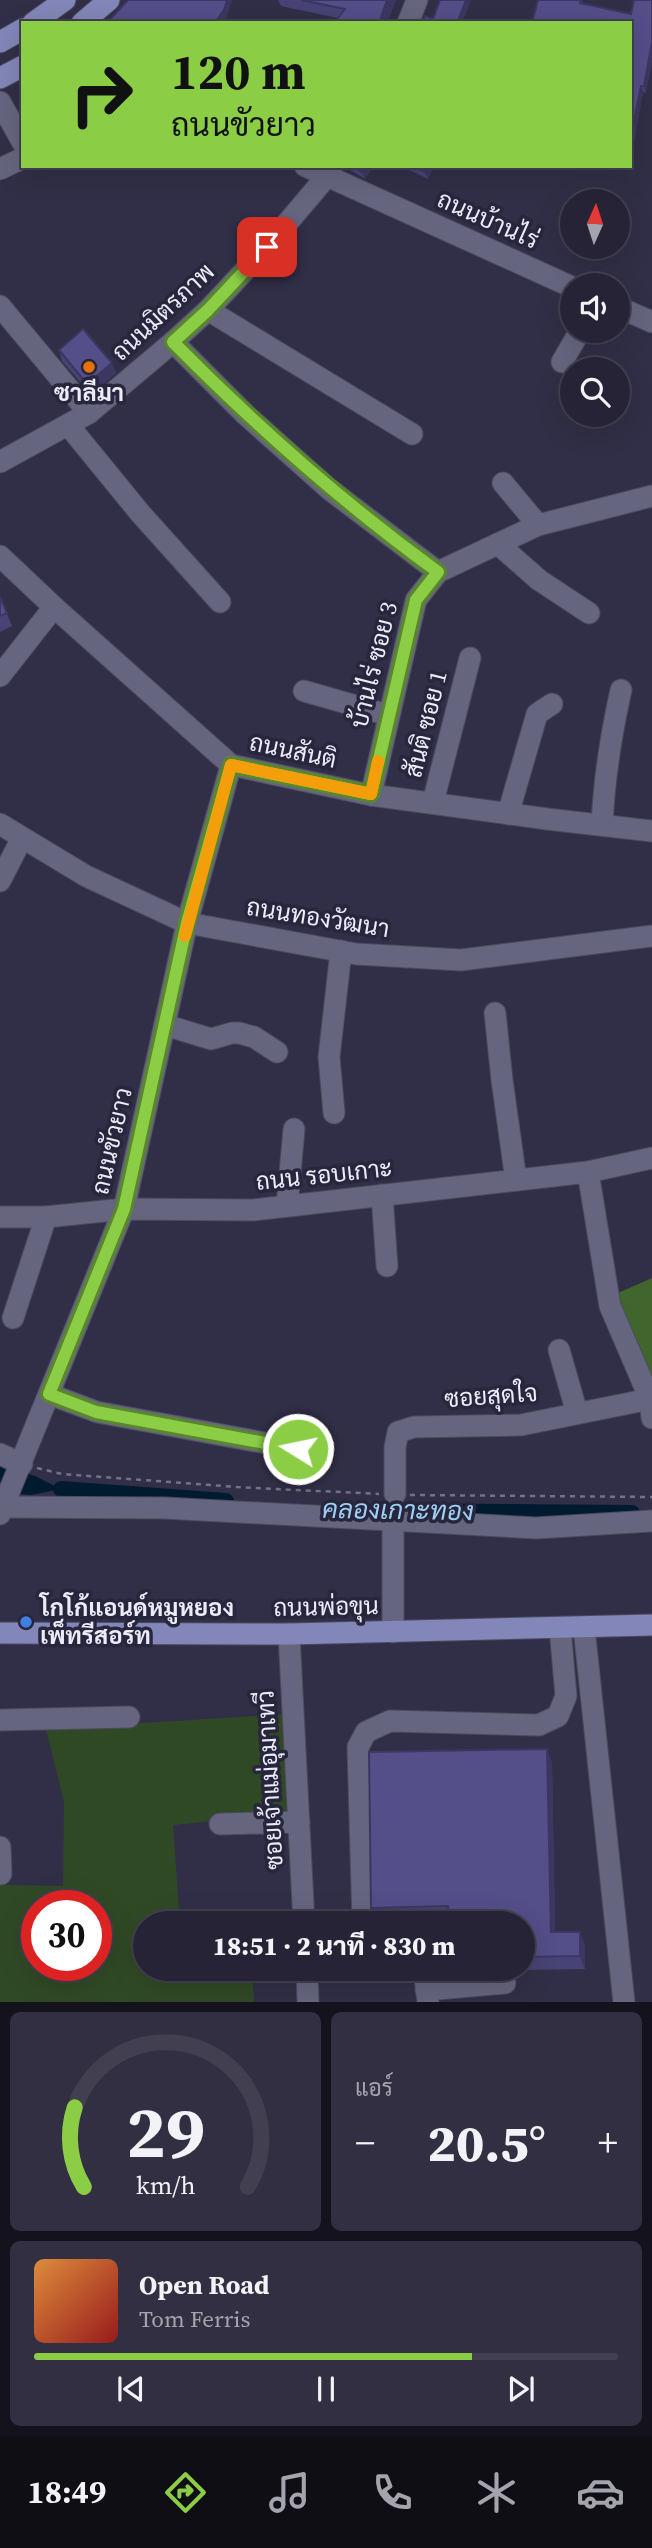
<!DOCTYPE html>
<html lang="th">
<meta charset="utf-8">
<style>
body{margin:0;font-family:"Source Serif 4",Sarabun,serif;background:#312f41;color:#f1f3f6;height:100vh;display:flex;flex-direction:column;font-size:26px;white-space:nowrap}
*{box-sizing:border-box;margin:0}
p{font-size:23px;color:#a3a4ad}
.icon{flex:none;width:38px;height:38px;fill:none;stroke:currentColor;stroke-width:2;stroke-linecap:round;stroke-linejoin:round}
.map{position:relative;height:2002px;overflow:hidden}
.drawer{display:flex;flex-direction:column;gap:10px;padding:10px;background:#14131d;flex:1}
.drawer>*{flex:none}
.hud{position:absolute;left:21px;top:21px;width:611px;height:147px;border-radius:0px;box-shadow:0 7px 28px #0002,0 0 0 2px #424050;background:#8bce46;color:#111;overflow:hidden}
.needle{width:46px;rotate:3deg}
.controls{position:absolute;left:560px;top:189px;display:grid;gap:14px}
.controls a{display:grid;place-items:center;width:70px;height:70px;border-radius:50%;background:#252335;box-shadow:0 7px 28px #0002,0 0 0 2px #424050;font-size:35px}
.speed{position:absolute;left:21px;top:1890px;display:flex;gap:14px;font-size:35px;font-weight:700;text-align:center}
.speed>*{display:grid;place-content:center;width:91px;height:91px;border-radius:50%;background:#252335;box-shadow:0 7px 28px #0002,0 0 0 2px #424050;line-height:1}
.speed .limit{border:10px solid #d22;background:#fff;color:#111}
.pin{position:absolute;display:grid;place-items:center;width:60px;height:60px;color:#fff;margin:-30px;border-radius:14px;box-shadow:0 4px 10px #0006}
.me{position:absolute;width:77px;margin:-38px;rotate:280deg;stroke-linejoin:round;filter:drop-shadow(0 0 5px #0008)}
.turn{display:flex;align-items:center;gap:24px;height:147px;padding:0 35px;font-size:32px}
.turn .icon{width:91px;height:91px;stroke-width:2.5}
.turn b{display:block;font-size:49px;line-height:60px}
.big{font-size:52px;font-weight:800;line-height:1.1}
.drawer .widget{flex:1;display:flex;flex-direction:column;justify-content:center;gap:10px;min-width:0;padding:0 24px;border-radius:10px;background:#312f41}
.drawer .dial{align-items:center;gap:0}
.dial svg{height:182px;overflow:visible;fill:none;stroke:#424050;stroke-width:7;stroke-linecap:round;text-anchor:middle}
.dial text{fill:#f1f3f6;stroke:none}
.song{display:flex;align-items:center;gap:21px}
.cover{width:84px;height:84px;border-radius:10px;background:linear-gradient(135deg,hsl(30 70% 55%),hsl(0 70% 35%))}
.played{height:7px;border-radius:4px;background:linear-gradient(90deg,#8bce46 75%,#424050 75%)}
.keys{display:flex;justify-content:space-around;direction:ltr}
.heat{display:flex;justify-content:space-between;align-items:center;font-size:38px;direction:ltr}
.drawer .tiles{flex:1;display:grid;gap:10px;grid-template-columns:1fr 1fr}
.widget:last-child{grid-column:span 2}
.trip{position:absolute;left:133px;top:1911px;width:402px;height:70px;border-radius:35px;background:#252335;box-shadow:0 7px 28px #0002,0 0 0 2px #424050;font-weight:800;line-height:70px;text-align:center}
.menu{display:flex;height:112px;justify-content:space-around;align-items:center;background:#0f0e15;color:#a3a4ad}
.menu .icon{width:49px;height:49px}
.menu .current{color:#8bce46}
.menu b{font-size:32px;color:#f1f3f6}
.map>svg:first-child{display:block}
</style>
<div class="map">
<svg width="652" height="2002" viewBox="0 0 652 2002">
<rect width="100%" height="100%" fill="#312f47"/>
<path fill="#304925" fill-rule="evenodd" d="M287,1714L293,1813L173,1825L180,1923H145V1969H252L254,2002H0V1885L63,1886L64,1802L46,1729ZM37,1906H96V1965H37Z"/>
<polygon fill="#40662e" points="652,1278 652,1397 609,1297"/>
<polygon fill="#001b30" points="0,1465 35,1476 61,1489 31,1495 0,1492"/>
<g fill="none" stroke-linecap="round" stroke-linejoin="round">
<g stroke="#001b30" stroke-width="16">
<polyline points="61,1489 226,1501"/>
<polyline points="399,1511 632,1513"/>
</g>
<defs>
<g id="minor">
<polyline points="408,23 417,0"/>
<polyline points="0,102 23,143"/>
<polyline points="305,166 572,287"/>
<polyline points="0,169 23,158"/>
<polyline points="0,306 89,413"/>
<polyline points="618,307 652,322"/>
<polyline points="208,310 412,434"/>
<polyline points="173,342 246,415 329,489 438,572"/>
<polyline points="562,362 580,331"/>
<polyline points="69,426 140,513 220,602"/>
<polyline points="0,462 89,413 173,342 208,310 267,247 327,176 332,166"/>
<polyline points="503,483 538,525"/>
<polyline points="498,544 539,580 589,613"/>
<polyline points="0,556 54,607 231,765 371,795 547,819 652,831"/>
<polyline points="0,676 54,607"/>
<polyline points="304,691 388,715"/>
<polyline points="371,795 416,600 438,572 538,525 652,496"/>
<polyline points="433,802 470,658"/>
<polyline points="508,814 537,714 552,704"/>
<polyline points="0,824 86,876 187,923 356,954 461,960 652,936"/>
<path d="M602,825C604,779 611,735 621,690"/>
<polyline points="0,881 22,838"/>
<polyline points="495,1013 502,1080 516,1180"/>
<polyline points="165,1025 211,1039 232,1033 239,1033 254,1037 277,1052"/>
<polyline points="334,1113 329,1057 341,951"/>
<polyline points="588,1172 610,1306 650,1399 652,1418"/>
<polyline points="382,1195 387,1266"/>
<polyline points="287,1206 294,1129"/>
<polyline points="0,1217 46,1217 124,1209 253,1210 588,1172 652,1158"/>
<polyline points="13,1318 46,1217"/>
<polyline points="559,1350 577,1413"/>
<polyline points="49,1394 97,1412 298,1449"/>
<polyline points="0,1454 22,1464"/>
<polyline points="395,1494 395,1447 398,1432 414,1427 521,1425 650,1399"/>
<polyline points="0,1507 165,1508 536,1528 652,1521"/>
<polyline points="0,1514 124,1209 187,923 231,765"/>
<polyline points="584,1628 624,2002"/>
<polyline points="393,1632 393,1520"/>
<polyline points="289,1634 304,1923"/>
<polyline points="0,1720 129,1717"/>
<polyline points="220,1824 299,1822"/>
<polyline points="0,1847 1,1874"/>
<polyline points="363,1923 358,1747 366,1732 390,1721 539,1725 558,1716 566,1696 560,1628"/>
<polyline points="307,1969 308,2002"/>
<polyline points="424,1969 428,2002"/>
<polyline points="426,1990 505,1983"/>
</g>
<g id="major">
<polyline points="33,23 65,0"/>
<polyline points="82,23 109,0"/>
<polyline points="0,42 23,29"/>
<polyline points="0,78 23,66"/>
<polyline points="0,1633 289,1634 652,1625"/>
</g>
</defs>
<use href="#minor" stroke="#4b4a5d" stroke-width="23"/>
<use href="#major" stroke="#4b4a5d" stroke-width="23"/>
<g stroke="#737186" stroke-width="2.5" stroke-dasharray="5 5" stroke-linecap="butt">
<polyline points="37,1468 62,1474 237,1487 379,1494"/>
<polyline points="410,1495 652,1497"/>
</g>
<use href="#minor" stroke="#66657f" stroke-width="21"/>
<use href="#major" stroke="#8286b8" stroke-width="21"/>
</g>
<g fill="#484376">
<polygon points="278,0 396,0 387,23 338,18 281,6"/>
<polygon points="538,0 582,0 583,4 631,14 646,93 643,92 634,141 630,141 630,23"/>
<polygon points="346,166 373,166 365,179 347,168"/>
<polygon points="401,166 434,166 428,179"/>
<polygon points="59,350 116,373 91,394 62,361"/>
<polygon points="0,597 12,626 0,632"/>
<polygon points="552,1762 555,1932 585,1945 585,1969 454,1971 453,1969 523,1969 523,1923 449,1920 376,1921 371,1908"/>
</g>
<g fill="#3b3760">
<polygon points="227,0 232,0 227,17 223,23 214,23"/>
<polygon points="387,0 396,0 387,23 379,23"/>
<polygon points="466,0 471,1 462,23 457,23"/>
<polygon points="652,42 652,62 646,93 644,86"/>
<polygon points="641,86 643,92 634,141 631,135"/>
<polygon points="366,166 373,166 365,179 362,172"/>
<polygon points="428,166 434,166 428,179 425,172"/>
<polygon points="112,363 116,373 91,394 87,384"/>
<polygon points="547,1749 552,1762 555,1945 551,1932"/>
<polygon points="580,1932 585,1945 585,1969 580,1956"/>
</g>
<g fill="#544e89" stroke="#3b3760" stroke-width="2">
<polygon points="128,0 227,0 224,10 214,23 107,23"/>
<polygon points="301,0 387,0 379,23 334,23 345,9"/>
<polygon points="440,0 466,0 457,23 422,23 425,16 433,19"/>
<polygon points="538,0 581,0 580,3 631,14 634,0 652,0 652,42 644,86 641,86 631,135 630,134 630,23 532,23"/>
<polygon points="353,166 366,166 362,172"/>
<polygon points="412,166 428,166 425,172"/>
<polygon points="83,329 112,363 87,384 59,350"/>
<polygon points="0,597 7,613 0,616"/>
<polygon points="547,1749 551,1932 580,1932 580,1956 523,1957 523,1923 449,1923 448,1906 371,1908 369,1752"/>
</g>
<g fill="none" stroke-linecap="round" stroke-linejoin="round">
<defs>
<path id="route" d="M267,247L208,310L173,342C256,426 343,503 438,572L416,600L371,794L231,765L187,923L124,1209L49,1394L96,1412L298,1449"/>
</defs>
<use href="#route" stroke="#5a862e" stroke-width="18"/>
<use href="#route" stroke="#8bce46" stroke-width="12"/>
<polyline stroke="#f59e0b" stroke-width="12" points="185,936 231,765 371,794 378,761"/>
</g>
<circle fill="#e8710a" stroke="#27263c" stroke-width="2.5" cx="89" cy="367" r="7"/>
<circle fill="#3f7fe0" stroke="#27263c" stroke-width="2.5" cx="26" cy="1622" r="7"/>
<g text-anchor="middle" stroke-width="7" stroke-linejoin="round" paint-order="stroke">
<g font-size="24" fill="#ebebfa" stroke="#27263c">
<text transform="translate(488 220) rotate(24)" y="8">ถนนบ้านไร่</text>
<text transform="translate(163 312) rotate(-43)" y="8">ถนนมิตรภาพ</text>
<text transform="translate(374 665) rotate(-76)" y="8">บ้านไร่ ซอย 3</text>
<text transform="translate(426 724) rotate(-76)" y="8">สันติ ซอย 1</text>
<text transform="translate(293 751) rotate(12)" y="8">ถนนสันติ</text>
<text transform="translate(318 918) rotate(9)" y="8">ถนนทองวัฒนา</text>
<text transform="translate(112 1141) rotate(-77)" y="8">ถนนขัวยาว</text>
<text transform="translate(324 1175) rotate(-6)" y="8">ถนน รอบเกาะ</text>
<text transform="translate(491 1396) rotate(-4)" y="8">ซอยสุดใจ</text>
<text transform="translate(326 1607) rotate(-1)" y="8">ถนนพ่อขุน</text>
<text transform="translate(270 1780) rotate(-93)" y="8">ซอยเจ้าแม่อุมาเทวี</text>
</g>
<g font-size="24" font-weight="bold" fill="#ebebfa" stroke="#27263c">
<text x="89" y="401">ซาลีมา</text>
<text x="40" y="1616" text-anchor="start">โกโก้แอนด์หมูหยอง<tspan x="40" dy="28">เพ็ทรีสอร์ท</tspan></text>
</g>
<g font-size="26" font-style="italic" fill="#9ecff5" stroke="#27263c">
<text transform="translate(398 1510) rotate(1)" y="9">คลองเกาะทอง</text>
</g>
</g>
</svg>
<div class="controls">
<a><svg class="needle" viewBox="-14 -14 28 28"><path d="M0-13l5 13h-10z" fill="#e53935"/><path d="M0 13l5-13h-10z" fill="#a3a4ad"/></svg></a>
<a><svg class="icon" aria-label="sound" viewBox="0 0 24 24"><path d="M4 9h4l5-4v14l-5-4H4zM17 9q2 3 0 6"/></svg></a>
<a><svg class="icon" aria-label="search" viewBox="0 0 24 24"><circle cx="10" cy="10" r="6"/><path d="M15 15l6 6"/></svg></a>
</div>
<div class="speed"><div class="limit">30</div></div>
<div class="pin" style="left:267px;top:247px;background:#d93025"><svg class="icon" aria-label="arrive" viewBox="0 0 24 24"><path d="M6 21V4h12l-3 4 3 4H6"/></svg></div>
<svg class="me" style="left:298px;top:1449px" viewBox="-20 -20 40 40"><circle r="17" fill="#8bce46" stroke="#fff" stroke-width="3"/><path d="M0-11L8 9 0 5-8 9z" fill="#fff"/></svg>
<div class="trip">18:51 · 2 นาที · 830 m</div>
<div class="hud">
<div class="turn"><svg class="icon" aria-label="right" viewBox="0 0 24 24"><path d="M7 20v-9h11M14 6l5 5-5 5"/></svg><div><b>120 m</b>ถนนขัวยาว</div></div>
</div>
</div>
<section class="drawer">
<div class="tiles">
<div class="widget dial"><svg viewBox="0 0 100 80">
<path d="M14 69A42 42 0 1 1 86 69"/>
<path d="M14 69A42 42 0 0 1 10 34" stroke="#8bce46"/>
<text x="50" y="56" font-size="32" font-weight="700">29</text>
<text x="50" y="72" font-size="11">km/h</text>
</svg></div>
<div class="widget"><p>แอร์</p>
<div class="heat"><a>−</a><b class="big">20.5°</b><a>+</a></div>
</div>
<div class="widget">
<div class="song"><i class="cover"></i><div><b>Open Road</b><p>Tom Ferris</p></div></div>
<div class="played"></div>
<div class="keys"><svg class="icon" aria-label="previous" viewBox="0 0 24 24"><path d="M18 5L8 12l10 7zM5 5v14"/></svg><svg class="icon" aria-label="pause" viewBox="0 0 24 24"><path d="M8 5v14M16 5v14"/></svg><svg class="icon" aria-label="next" viewBox="0 0 24 24"><path d="M6 5l10 7-10 7zM19 5v14"/></svg></div>
</div>
</div>
</section>
<nav class="menu">
<b>18:49</b>
<svg class="icon current" aria-label="directions" viewBox="0 0 24 24"><path d="M12 3l9 9-9 9-9-9zM9 14v-3h6M13 9l2 2-2 2"/></svg>
<svg class="icon" aria-label="music" viewBox="0 0 24 24"><path d="M9 18V5l10-2v13"/><circle cx="6" cy="18" r="3"/><circle cx="16" cy="16" r="3"/></svg>
<svg class="icon" aria-label="phone" viewBox="0 0 24 24"><path d="M5 4h4l2 5-3 2q2 4 5 5l2-3 5 2v4C11 20 4 13 5 4z"/></svg>
<svg class="icon" aria-label="climate" viewBox="0 0 24 24"><path d="M12 3v18M4 7l16 10M4 17L20 7"/></svg>
<svg class="icon" aria-label="car" viewBox="0 0 24 24"><path d="M5 17H2v-5l4-1 3-4h7l3 4 3 1v5h-3M9 17h6M6 11h13"/><circle cx="7" cy="17" r="2"/><circle cx="17" cy="17" r="2"/></svg>
</nav>
